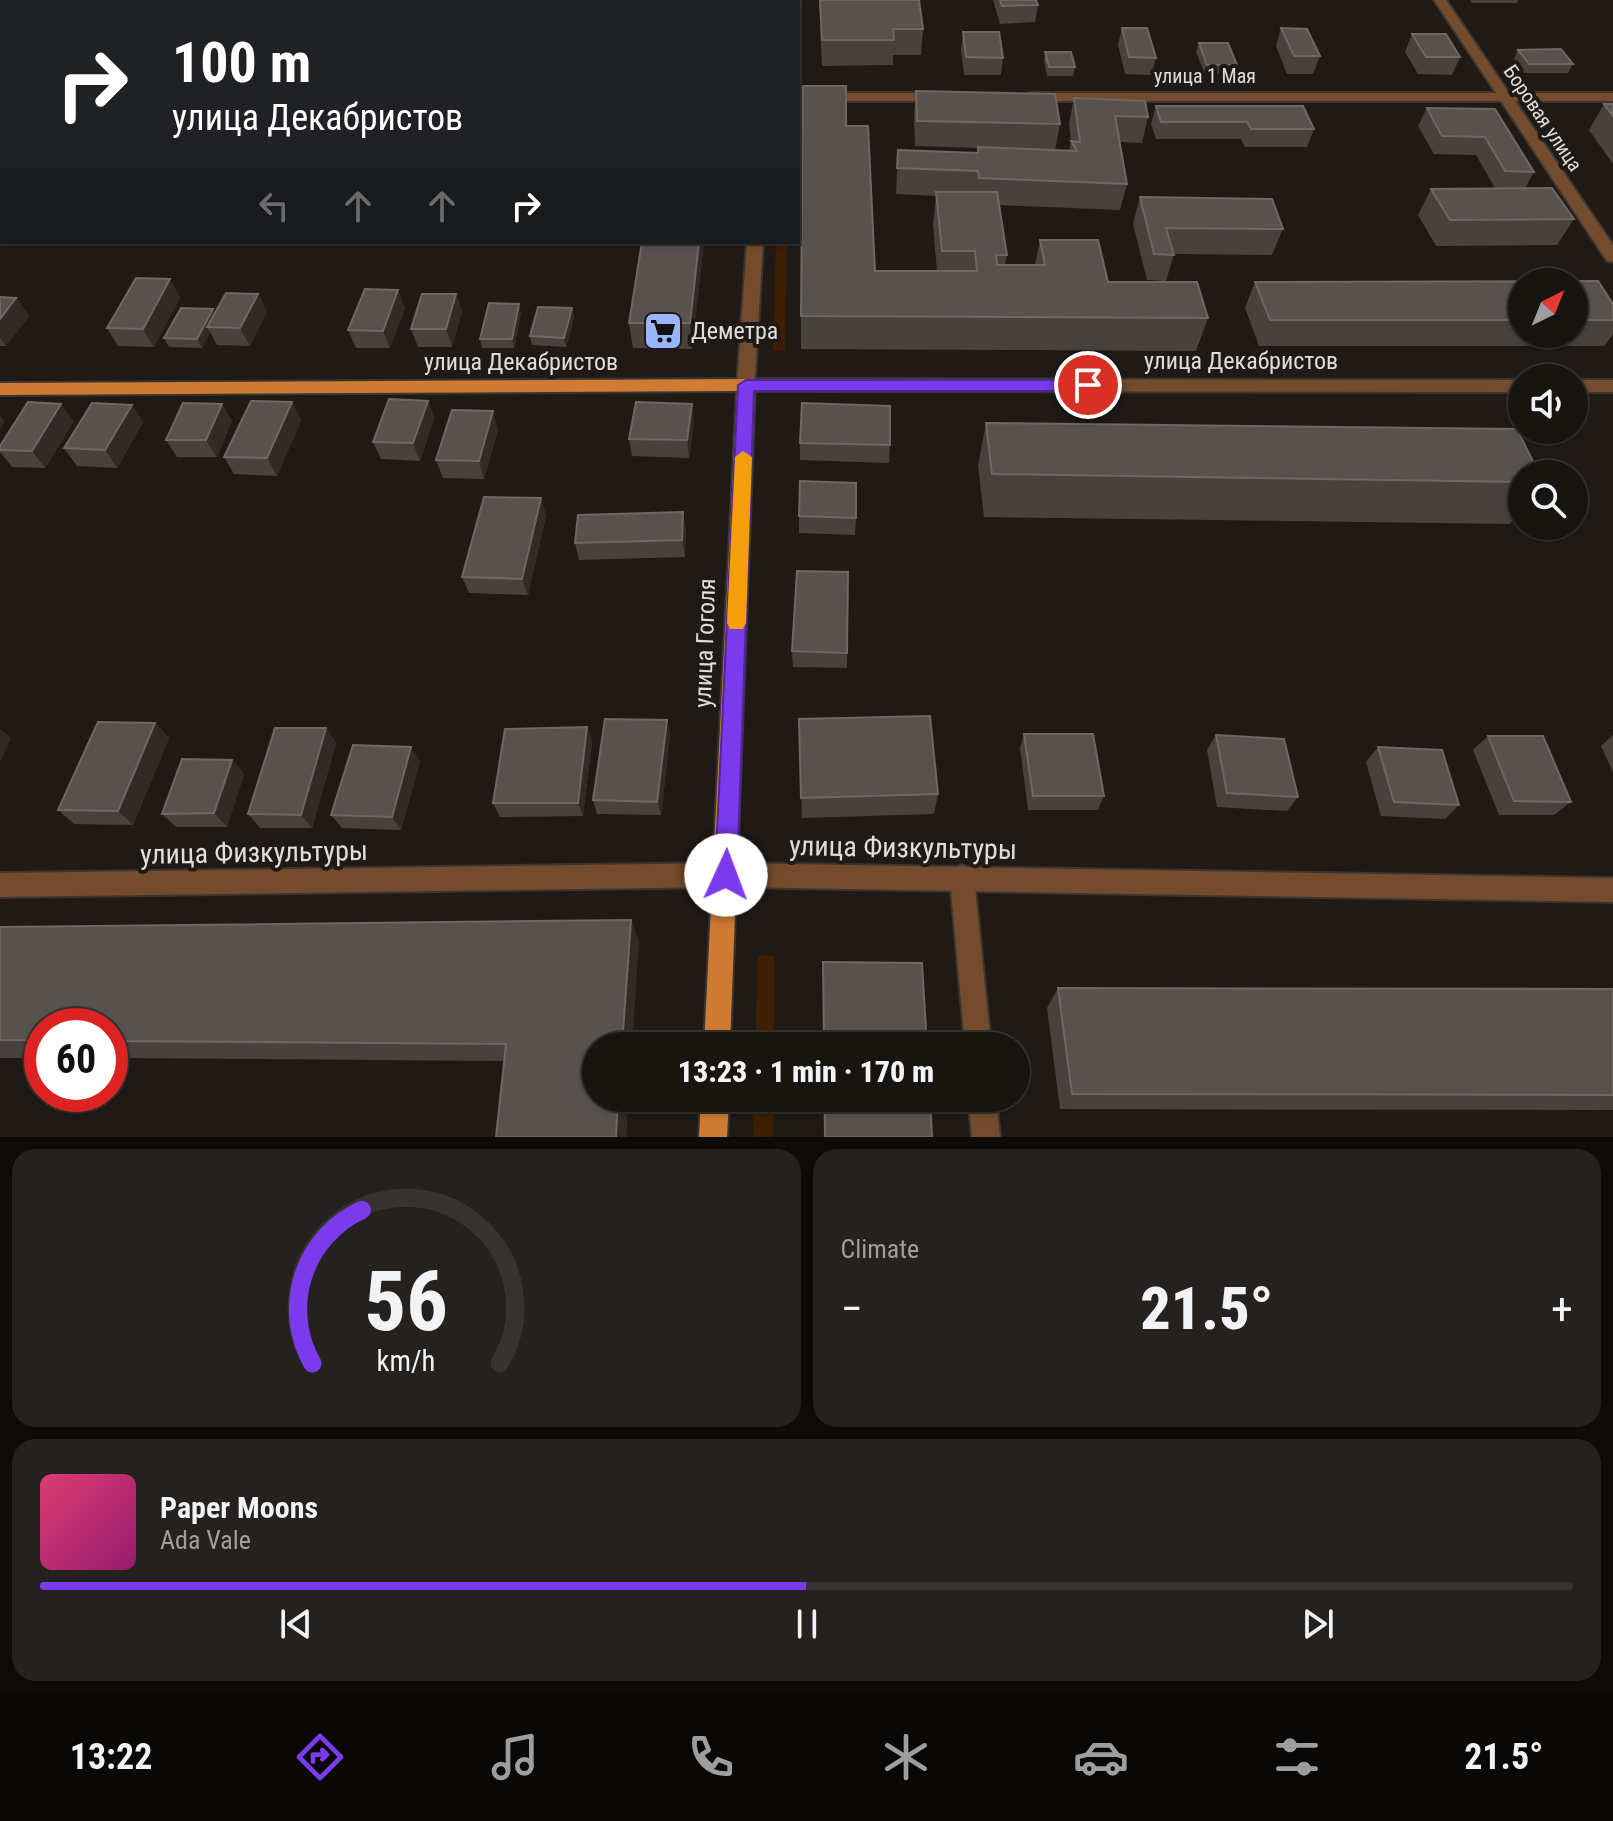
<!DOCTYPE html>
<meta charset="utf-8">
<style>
body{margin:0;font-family:"Roboto Condensed",sans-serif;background:#25211e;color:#f1f3f6;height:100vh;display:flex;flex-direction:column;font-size:30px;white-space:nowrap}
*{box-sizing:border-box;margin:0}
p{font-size:26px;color:#9f9e9f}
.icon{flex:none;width:44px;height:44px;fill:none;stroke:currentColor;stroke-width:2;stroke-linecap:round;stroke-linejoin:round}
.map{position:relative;height:1137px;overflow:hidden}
.drawer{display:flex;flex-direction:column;gap:12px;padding:12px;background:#0d0b09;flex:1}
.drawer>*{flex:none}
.guide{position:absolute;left:0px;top:0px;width:800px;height:244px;box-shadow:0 2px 6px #0004,0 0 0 2px #363330;background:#202124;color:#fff;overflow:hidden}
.needle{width:52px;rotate:43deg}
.fabs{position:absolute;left:1508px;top:268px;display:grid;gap:16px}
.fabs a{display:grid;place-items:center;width:80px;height:80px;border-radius:50%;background:#181410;box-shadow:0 2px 6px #0004,0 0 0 2px #363330;font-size:40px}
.speed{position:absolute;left:24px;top:1008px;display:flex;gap:16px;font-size:40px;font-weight:700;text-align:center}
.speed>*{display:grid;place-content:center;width:104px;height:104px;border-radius:50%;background:#181410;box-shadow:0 2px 6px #0004,0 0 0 2px #363330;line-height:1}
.speed .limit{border:12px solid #d22;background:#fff;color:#111}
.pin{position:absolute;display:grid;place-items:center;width:68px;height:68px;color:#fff;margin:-34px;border:4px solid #fff;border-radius:50%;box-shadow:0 2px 8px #0007}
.me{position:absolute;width:88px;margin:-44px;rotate:2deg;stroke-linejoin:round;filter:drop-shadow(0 0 6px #0008)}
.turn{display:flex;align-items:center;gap:28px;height:168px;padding:0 40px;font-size:36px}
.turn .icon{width:104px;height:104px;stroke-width:2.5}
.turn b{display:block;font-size:56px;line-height:68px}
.lanes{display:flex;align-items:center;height:76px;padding:0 40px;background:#0003;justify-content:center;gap:40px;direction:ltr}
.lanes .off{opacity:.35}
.big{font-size:60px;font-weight:800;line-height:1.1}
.drawer .card{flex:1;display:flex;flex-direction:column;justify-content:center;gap:12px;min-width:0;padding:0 28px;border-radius:24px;background:#25211e}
.drawer .dial{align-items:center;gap:0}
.dial svg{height:208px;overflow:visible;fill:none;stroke:#363330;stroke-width:7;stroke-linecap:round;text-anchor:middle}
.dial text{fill:#f1f3f6;stroke:none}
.song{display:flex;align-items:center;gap:24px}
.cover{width:96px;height:96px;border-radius:12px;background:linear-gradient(135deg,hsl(340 70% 55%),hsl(320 70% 35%))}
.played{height:8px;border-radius:4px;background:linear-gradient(90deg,#7c3aed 50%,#363330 50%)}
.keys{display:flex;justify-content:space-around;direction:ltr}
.heat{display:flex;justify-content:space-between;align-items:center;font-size:44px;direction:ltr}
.drawer .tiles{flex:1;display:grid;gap:12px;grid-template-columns:1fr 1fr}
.card:last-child{grid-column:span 2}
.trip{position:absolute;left:582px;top:1032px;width:448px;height:80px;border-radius:40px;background:#181410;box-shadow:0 2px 6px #0004,0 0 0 2px #363330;font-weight:800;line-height:80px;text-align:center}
.dock{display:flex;height:128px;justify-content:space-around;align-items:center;background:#0a0806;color:#9f9e9f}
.dock .icon{width:56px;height:56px}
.dock .active{color:#7c3aed}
.dock b{font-size:36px;color:#f1f3f6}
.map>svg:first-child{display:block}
</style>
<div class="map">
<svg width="1613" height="1137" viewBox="0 0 1613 1137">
<rect width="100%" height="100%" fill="#201a16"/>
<g fill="#3e1f03">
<polygon points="776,242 787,242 785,350 773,351"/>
<polygon points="758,955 774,956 774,1046 755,1046"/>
<polygon points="754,1098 773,1098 773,1137 753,1137"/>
</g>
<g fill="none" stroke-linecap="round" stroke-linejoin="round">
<defs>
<g id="service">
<polygon points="962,865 971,869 974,877 991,1046 965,1046 950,877 953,869"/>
<polygon points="968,1098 996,1098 1000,1137 972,1137"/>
</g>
<g id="minor">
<polygon points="1434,0 1446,0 1509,93 1613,93 1613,101 1515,101 1613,245 1613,262 1607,261 1501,101 1030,101 1023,97 1030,93 1496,93"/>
<polygon points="0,67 2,67 0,78"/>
<rect x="0" y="91" width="2" height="8"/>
<polygon points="798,93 942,93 949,97 942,101 798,101"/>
<polygon points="726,863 1613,878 1613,902 726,887 0,897 0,873"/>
</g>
<g id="tertiary">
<rect x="759" y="0" width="12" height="2"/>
<polygon points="747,242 763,242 755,379 1522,380 1522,392 746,391 737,385"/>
<rect x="1574" y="380" width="39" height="12"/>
</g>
<g id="primary">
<polygon points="746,379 755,385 730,1046 704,1046 737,391 0,395 0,383"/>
<polygon points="701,1098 729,1098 727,1137 699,1137"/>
</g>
</defs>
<use href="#service" stroke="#3b3531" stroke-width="4"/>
<use href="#minor" stroke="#3b3531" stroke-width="4"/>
<use href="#tertiary" stroke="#3b3531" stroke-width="4"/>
<use href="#primary" stroke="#3b3531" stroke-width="4"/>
<use href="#service" fill="#744c2d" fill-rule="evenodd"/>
<use href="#minor" fill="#744c2d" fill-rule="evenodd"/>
<use href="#tertiary" fill="#744c2d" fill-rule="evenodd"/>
<use href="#primary" fill="#ce7b34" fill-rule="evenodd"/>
</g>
<g fill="#48423e" fill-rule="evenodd">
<polygon points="819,0 919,0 923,29 921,55 893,55 893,65 822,66"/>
<polygon points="993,0 1036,0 1038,5 1035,22 1000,24"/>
<polygon points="1470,0 1518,0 1517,3 1472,3"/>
<polygon points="1122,28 1156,58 1151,75 1125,74 1118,45"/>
<polygon points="1281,28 1320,56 1313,74 1287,74 1276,46"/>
<polygon points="963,32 1003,58 1001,75 964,75 961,49"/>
<polygon points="1412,34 1460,57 1452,75 1418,74 1405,52"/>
<polygon points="1199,43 1237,65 1234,74 1205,74 1196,52"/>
<polygon points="1518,50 1573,64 1568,73 1524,73 1514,59"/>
<polygon points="1045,52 1075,67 1073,76 1047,76 1044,61"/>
<polygon points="916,91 1060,124 1055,150 1069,150 1071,142 1069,124 1074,98 1148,117 1142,143 1119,142 1127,184 1120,210 999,205 1007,255 1005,265 1035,265 1040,240 1108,282 1208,318 1196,351 801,349 801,316 846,126 875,271 937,271 933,225 936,196 896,194 898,150 978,153 978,148 915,146 914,117"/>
<polygon points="1604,104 1613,104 1613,164 1589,130"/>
<polygon points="1156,106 1314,129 1307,147 1245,147 1241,139 1156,139 1151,124"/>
<polygon points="1427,108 1495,109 1534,172 1525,188 1574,219 1557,245 1436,246 1418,215 1431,189 1495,188 1476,155 1434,154 1418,126"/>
<polygon points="1140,197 1283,229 1272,255 1174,254 1166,281 1147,280 1133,224"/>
<polygon points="642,242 704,242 692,349 633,348 629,323"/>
<path d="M1598,281L1613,304V334L1604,346H1259L1245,308L1255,282ZM1522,282H1574V334H1522Z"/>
<polygon points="258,294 267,312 250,346 217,345 210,332 202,348 169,347 164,338 215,313"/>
<polygon points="456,294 462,311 452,347 418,347 411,329"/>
<polygon points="0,297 16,298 29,316 6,346 0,346"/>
<polygon points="180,297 154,347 118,346 107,328"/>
<polygon points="405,308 390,348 356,348 348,330"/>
<polygon points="572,308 574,317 566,347 532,345 530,336"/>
<polygon points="521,313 514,348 482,348 480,339"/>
<polygon points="428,401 434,418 420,461 381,459 373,442"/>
<polygon points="292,402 301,420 277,476 234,474 224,457"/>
<polygon points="132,405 143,422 117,468 77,466 64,448"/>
<polygon points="74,421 45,468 12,467 0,452 0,446"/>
<polygon points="232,421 217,457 177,457 166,440"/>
<polygon points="694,422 689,458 632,456 629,439"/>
<polygon points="986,423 1522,474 1522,509 1510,524 984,517 978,466"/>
<polygon points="498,429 484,479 443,478 436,460"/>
<polygon points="800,443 890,445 889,463 800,460"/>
<polygon points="541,498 546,516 528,595 469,593 462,577"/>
<polygon points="799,516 856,518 855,535 799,533"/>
<polygon points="686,529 685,557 579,560 575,543"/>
<polygon points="792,651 847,653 847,668 793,667"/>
<polygon points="799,719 938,794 934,814 802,818"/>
<polygon points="667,720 670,735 661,815 597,814 593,800"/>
<polygon points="155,723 169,738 133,825 74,824 58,810"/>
<polygon points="587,727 592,742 583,816 500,817 493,803"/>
<polygon points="326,728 336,743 312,828 260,828 248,814"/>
<polygon points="1024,734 1104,796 1098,810 1028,810 1020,748"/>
<polygon points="1216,735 1298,797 1287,811 1217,807 1207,750"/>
<polygon points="1613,735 1613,772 1601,746"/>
<polygon points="1488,736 1571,802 1554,815 1499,815 1473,750"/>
<polygon points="1378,747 1459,805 1445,819 1381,816 1366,762"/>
<polygon points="232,760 244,774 227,827 176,827 162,814"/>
<polygon points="420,761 401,830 342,828 331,815"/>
<polygon points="631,920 639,942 596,1098 628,1098 626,1137 496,1137 504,1061 110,1058 110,1026 42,1026 42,1058 0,1058 0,927"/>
<polygon points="823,962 927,1046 823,1046"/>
<polygon points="1058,988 1613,989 1613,1110 1060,1109 1047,1008"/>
<polygon points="823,1098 930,1098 932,1137 824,1137"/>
</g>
<g fill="#312b27">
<polygon points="0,0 13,0 14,2 2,2 2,18 0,21"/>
<polygon points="0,191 2,194 2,203 0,206"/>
<polygon points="699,242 704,242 692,349 690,323"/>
<polygon points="170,279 180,297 154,347 143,329"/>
<polygon points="398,290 405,308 390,348 383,331"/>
<polygon points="258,294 267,312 250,346 240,328"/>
<polygon points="456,294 462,311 452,347 446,329"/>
<polygon points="16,298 29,316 6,346 0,338 0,319"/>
<polygon points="519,304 521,313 514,348 512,339"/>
<polygon points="572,308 574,317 566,347 564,338"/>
<polygon points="213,309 218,318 207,327 210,332 202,348 197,339"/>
<polygon points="428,401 434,418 420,461 413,443"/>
<polygon points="292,402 301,420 277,476 267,458"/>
<polygon points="61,404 74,421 45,468 32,451"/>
<polygon points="222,404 232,421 217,457 206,440"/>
<polygon points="692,404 694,422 689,458 687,440"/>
<polygon points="132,405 143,422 117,468 105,450"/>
<polygon points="493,411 498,429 484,479 479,461"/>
<polygon points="0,416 5,422 0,429"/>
<polygon points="541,498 546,516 528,595 522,579"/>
<polygon points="683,512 686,529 685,557 682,540"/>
<polygon points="667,720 670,735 661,815 657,802"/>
<polygon points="155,723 169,738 133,825 118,811"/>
<polygon points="587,727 592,742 583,816 578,803"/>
<polygon points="326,728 336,743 312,828 301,815"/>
<polygon points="0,729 11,738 0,762"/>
<polygon points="411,747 420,761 401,830 392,817"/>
<polygon points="232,760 244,774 227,827 214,813"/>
<polygon points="631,920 639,942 632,1046 622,1046"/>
<polygon points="618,1098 628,1098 626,1137 616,1137"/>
</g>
<g fill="#58524f" stroke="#6e6864" stroke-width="2">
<rect x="634" y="0" width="94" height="2"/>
<polygon points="820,0 919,0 923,29 893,29 894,40 822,40"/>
<polygon points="1000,0 1036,0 1038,5 1002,6"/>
<polygon points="1122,28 1147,28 1156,58 1129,57"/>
<polygon points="1281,28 1307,29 1320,56 1294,56"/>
<polygon points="963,32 999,32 1003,58 966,57"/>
<polygon points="1412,34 1446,34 1460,57 1426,57"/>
<polygon points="1199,43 1228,43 1237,65 1207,65"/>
<polygon points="1561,49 1573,64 1529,64 1518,50"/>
<polygon points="1045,52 1071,52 1075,67 1049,67"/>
<polygon points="803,86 846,86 846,126 868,126 875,271 977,271 975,251 942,251 936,192 997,192 1007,255 996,255 997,265 1045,265 1040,240 1098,240 1108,282 1197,282 1208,318 801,316"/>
<polygon points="916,91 1055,94 1060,124 917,121"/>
<polygon points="1074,98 1145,101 1148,117 1115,116 1127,184 979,178 978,171 897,168 898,150 978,153 978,147 1077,151 1071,141 1080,142"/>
<rect x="0" y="104" width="2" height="24"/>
<polygon points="1604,104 1613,104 1613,116"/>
<polygon points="1156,106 1303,106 1314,129 1251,129 1247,122 1161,122"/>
<polygon points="1427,108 1495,109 1534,172 1505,171 1485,137 1442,136"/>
<polygon points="1552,188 1574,219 1450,220 1431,189"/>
<polygon points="1140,197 1272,199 1283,229 1166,228 1174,255 1154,254"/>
<polygon points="642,242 699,242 690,323 629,323"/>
<polygon points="136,278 170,279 143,329 107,328"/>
<polygon points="1598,281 1613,304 1613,320 1574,320 1574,282 1522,282 1522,320 1270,320 1255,282"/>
<polygon points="365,289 398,290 383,331 348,330"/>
<polygon points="226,293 258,294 240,328 207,327"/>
<polygon points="422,294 456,294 446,329 411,329"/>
<polygon points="0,297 16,298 0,319"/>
<polygon points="489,303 519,304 512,339 480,339"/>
<polygon points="538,307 572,308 564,338 530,336"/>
<polygon points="181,308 213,309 197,339 164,338"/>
<polygon points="389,399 428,401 413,443 373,442"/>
<polygon points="251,401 292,402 267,458 224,457"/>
<polygon points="28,402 61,404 32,451 0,450 0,446"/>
<polygon points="636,402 692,404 687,440 629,439"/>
<polygon points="92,403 132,405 105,450 64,448"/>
<polygon points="183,403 222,404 206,440 166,440"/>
<polygon points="802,403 890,406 890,445 800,443"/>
<polygon points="452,410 493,411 479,461 436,460"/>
<polygon points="986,423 1517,429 1539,474 1522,474 1522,482 992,474"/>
<polygon points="800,481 856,483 856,518 799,516"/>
<polygon points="484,497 541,498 522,579 462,577"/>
<polygon points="683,512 682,540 575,543 578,515"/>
<polygon points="797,571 848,572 847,653 792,651"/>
<polygon points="930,716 938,794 801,798 799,719"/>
<polygon points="605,719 667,720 657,802 593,800"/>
<polygon points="98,722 155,723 118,811 58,810"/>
<polygon points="587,727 578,803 493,803 505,729"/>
<polygon points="275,728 326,728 301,815 248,814"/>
<polygon points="1024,734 1093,734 1104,796 1033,796"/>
<polygon points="1216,735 1284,739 1298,797 1227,793"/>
<polygon points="1488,736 1543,736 1571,802 1514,801"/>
<polygon points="353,745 411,747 392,817 331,815"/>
<polygon points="1378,747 1442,750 1459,805 1394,802"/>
<polygon points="182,759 232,760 214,813 162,814"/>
<polygon points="631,920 622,1046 596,1046 596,1098 618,1098 616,1137 496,1137 506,1044 110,1041 110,1026 42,1026 42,1040 0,1040 0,927"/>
<polygon points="823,962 922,963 927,1046 824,1046"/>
<polygon points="1058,988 1613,989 1613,1095 1072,1094"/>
<polygon points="825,1098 930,1098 932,1137 825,1137"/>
</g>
<polygon fill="#7c3aed" stroke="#51269a" stroke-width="2" points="746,380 1088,380 1096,385 1088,391 754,391 737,875 734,883 726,886 718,883 715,875 738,385"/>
<polygon fill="#f59e0b" points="743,451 752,457 746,623 743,629 730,629 727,623 735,457"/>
<defs>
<symbol id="supermarket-square" viewBox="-11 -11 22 22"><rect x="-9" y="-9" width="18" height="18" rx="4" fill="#99b5fd" stroke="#201a16"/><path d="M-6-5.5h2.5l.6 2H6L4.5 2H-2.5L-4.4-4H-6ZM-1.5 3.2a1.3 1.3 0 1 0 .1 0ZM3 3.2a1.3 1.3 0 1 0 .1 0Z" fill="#111"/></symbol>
</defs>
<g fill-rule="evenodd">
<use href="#supermarket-square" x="641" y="309" width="44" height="44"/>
</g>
<g text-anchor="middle" stroke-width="8" stroke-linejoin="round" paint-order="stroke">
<g font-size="20" fill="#e1ddda" stroke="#201a16">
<text x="1205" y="83">улица 1 Мая</text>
<text transform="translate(1543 118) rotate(56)" y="7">Боровая улица</text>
</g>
<g font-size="24" fill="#e1ddda" stroke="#201a16" text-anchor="start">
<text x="691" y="339">Деметра</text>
</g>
<g font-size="24" fill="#e1ddda" stroke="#201a16">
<text x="1241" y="369">улица Декабристов</text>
<text x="521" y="370">улица Декабристов</text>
<text transform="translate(705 643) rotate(-88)" y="8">улица Гоголя</text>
</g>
<g font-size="28" fill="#e1ddda" stroke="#201a16">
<text transform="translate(903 847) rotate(1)" y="10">улица Физкультуры</text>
<text transform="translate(254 852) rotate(-1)" y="10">улица Физкультуры</text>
</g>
</g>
</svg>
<div class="fabs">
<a><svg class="needle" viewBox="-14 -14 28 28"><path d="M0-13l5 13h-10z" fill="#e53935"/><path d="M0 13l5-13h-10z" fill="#9f9e9f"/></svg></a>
<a><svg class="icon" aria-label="sound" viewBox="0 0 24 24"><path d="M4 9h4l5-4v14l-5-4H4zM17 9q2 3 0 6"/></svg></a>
<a><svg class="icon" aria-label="search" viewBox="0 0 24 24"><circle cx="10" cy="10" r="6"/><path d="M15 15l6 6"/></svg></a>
</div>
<div class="speed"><div class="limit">60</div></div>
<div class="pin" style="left:1088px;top:385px;background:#d93025"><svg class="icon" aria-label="arrive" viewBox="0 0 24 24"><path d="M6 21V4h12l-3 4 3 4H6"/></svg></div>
<svg class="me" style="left:726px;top:875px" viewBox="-20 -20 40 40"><circle r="19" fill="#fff"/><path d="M0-13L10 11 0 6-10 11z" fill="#7c3aed"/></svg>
<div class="trip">13:23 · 1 min · 170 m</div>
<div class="guide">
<div class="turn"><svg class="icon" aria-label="right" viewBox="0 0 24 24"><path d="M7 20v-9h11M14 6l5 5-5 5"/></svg><div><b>100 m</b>улица Декабристов</div></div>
<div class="lanes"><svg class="icon off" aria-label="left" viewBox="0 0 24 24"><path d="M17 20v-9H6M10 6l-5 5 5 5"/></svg><svg class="icon off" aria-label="ahead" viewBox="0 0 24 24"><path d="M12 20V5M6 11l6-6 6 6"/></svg><svg class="icon off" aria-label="ahead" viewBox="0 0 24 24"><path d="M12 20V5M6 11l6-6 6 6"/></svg><svg class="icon" aria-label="right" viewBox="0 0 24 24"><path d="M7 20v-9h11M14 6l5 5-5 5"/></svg></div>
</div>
</div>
<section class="drawer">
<div class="tiles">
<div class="card dial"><svg viewBox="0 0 100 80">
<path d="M14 69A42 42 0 1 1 86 69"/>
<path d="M14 69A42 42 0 0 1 33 10" stroke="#7c3aed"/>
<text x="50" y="56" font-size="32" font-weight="700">56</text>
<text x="50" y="72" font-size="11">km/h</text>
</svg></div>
<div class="card"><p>Climate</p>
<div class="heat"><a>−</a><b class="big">21.5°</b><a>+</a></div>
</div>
<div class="card">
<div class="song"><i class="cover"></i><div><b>Paper Moons</b><p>Ada Vale</p></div></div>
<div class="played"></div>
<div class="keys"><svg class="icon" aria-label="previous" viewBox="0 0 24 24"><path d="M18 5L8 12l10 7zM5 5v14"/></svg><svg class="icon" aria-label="pause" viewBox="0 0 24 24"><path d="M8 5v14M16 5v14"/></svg><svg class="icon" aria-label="next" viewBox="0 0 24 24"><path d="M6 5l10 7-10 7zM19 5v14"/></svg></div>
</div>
</div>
</section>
<nav class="dock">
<b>13:22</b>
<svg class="icon active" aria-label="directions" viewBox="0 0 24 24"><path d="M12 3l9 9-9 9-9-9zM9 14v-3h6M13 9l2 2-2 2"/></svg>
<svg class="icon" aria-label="music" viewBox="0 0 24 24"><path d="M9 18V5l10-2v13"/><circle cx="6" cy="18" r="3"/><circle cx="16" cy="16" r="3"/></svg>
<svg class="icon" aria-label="phone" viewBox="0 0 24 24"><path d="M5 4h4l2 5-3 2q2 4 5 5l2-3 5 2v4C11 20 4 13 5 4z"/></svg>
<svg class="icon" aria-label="climate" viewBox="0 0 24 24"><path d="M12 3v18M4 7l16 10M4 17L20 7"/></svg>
<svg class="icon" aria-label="car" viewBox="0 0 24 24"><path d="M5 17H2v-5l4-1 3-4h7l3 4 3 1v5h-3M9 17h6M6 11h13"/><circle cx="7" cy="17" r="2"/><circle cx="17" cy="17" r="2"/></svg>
<svg class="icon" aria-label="filters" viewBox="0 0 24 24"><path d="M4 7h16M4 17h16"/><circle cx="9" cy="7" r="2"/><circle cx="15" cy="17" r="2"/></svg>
<b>21.5°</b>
</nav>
